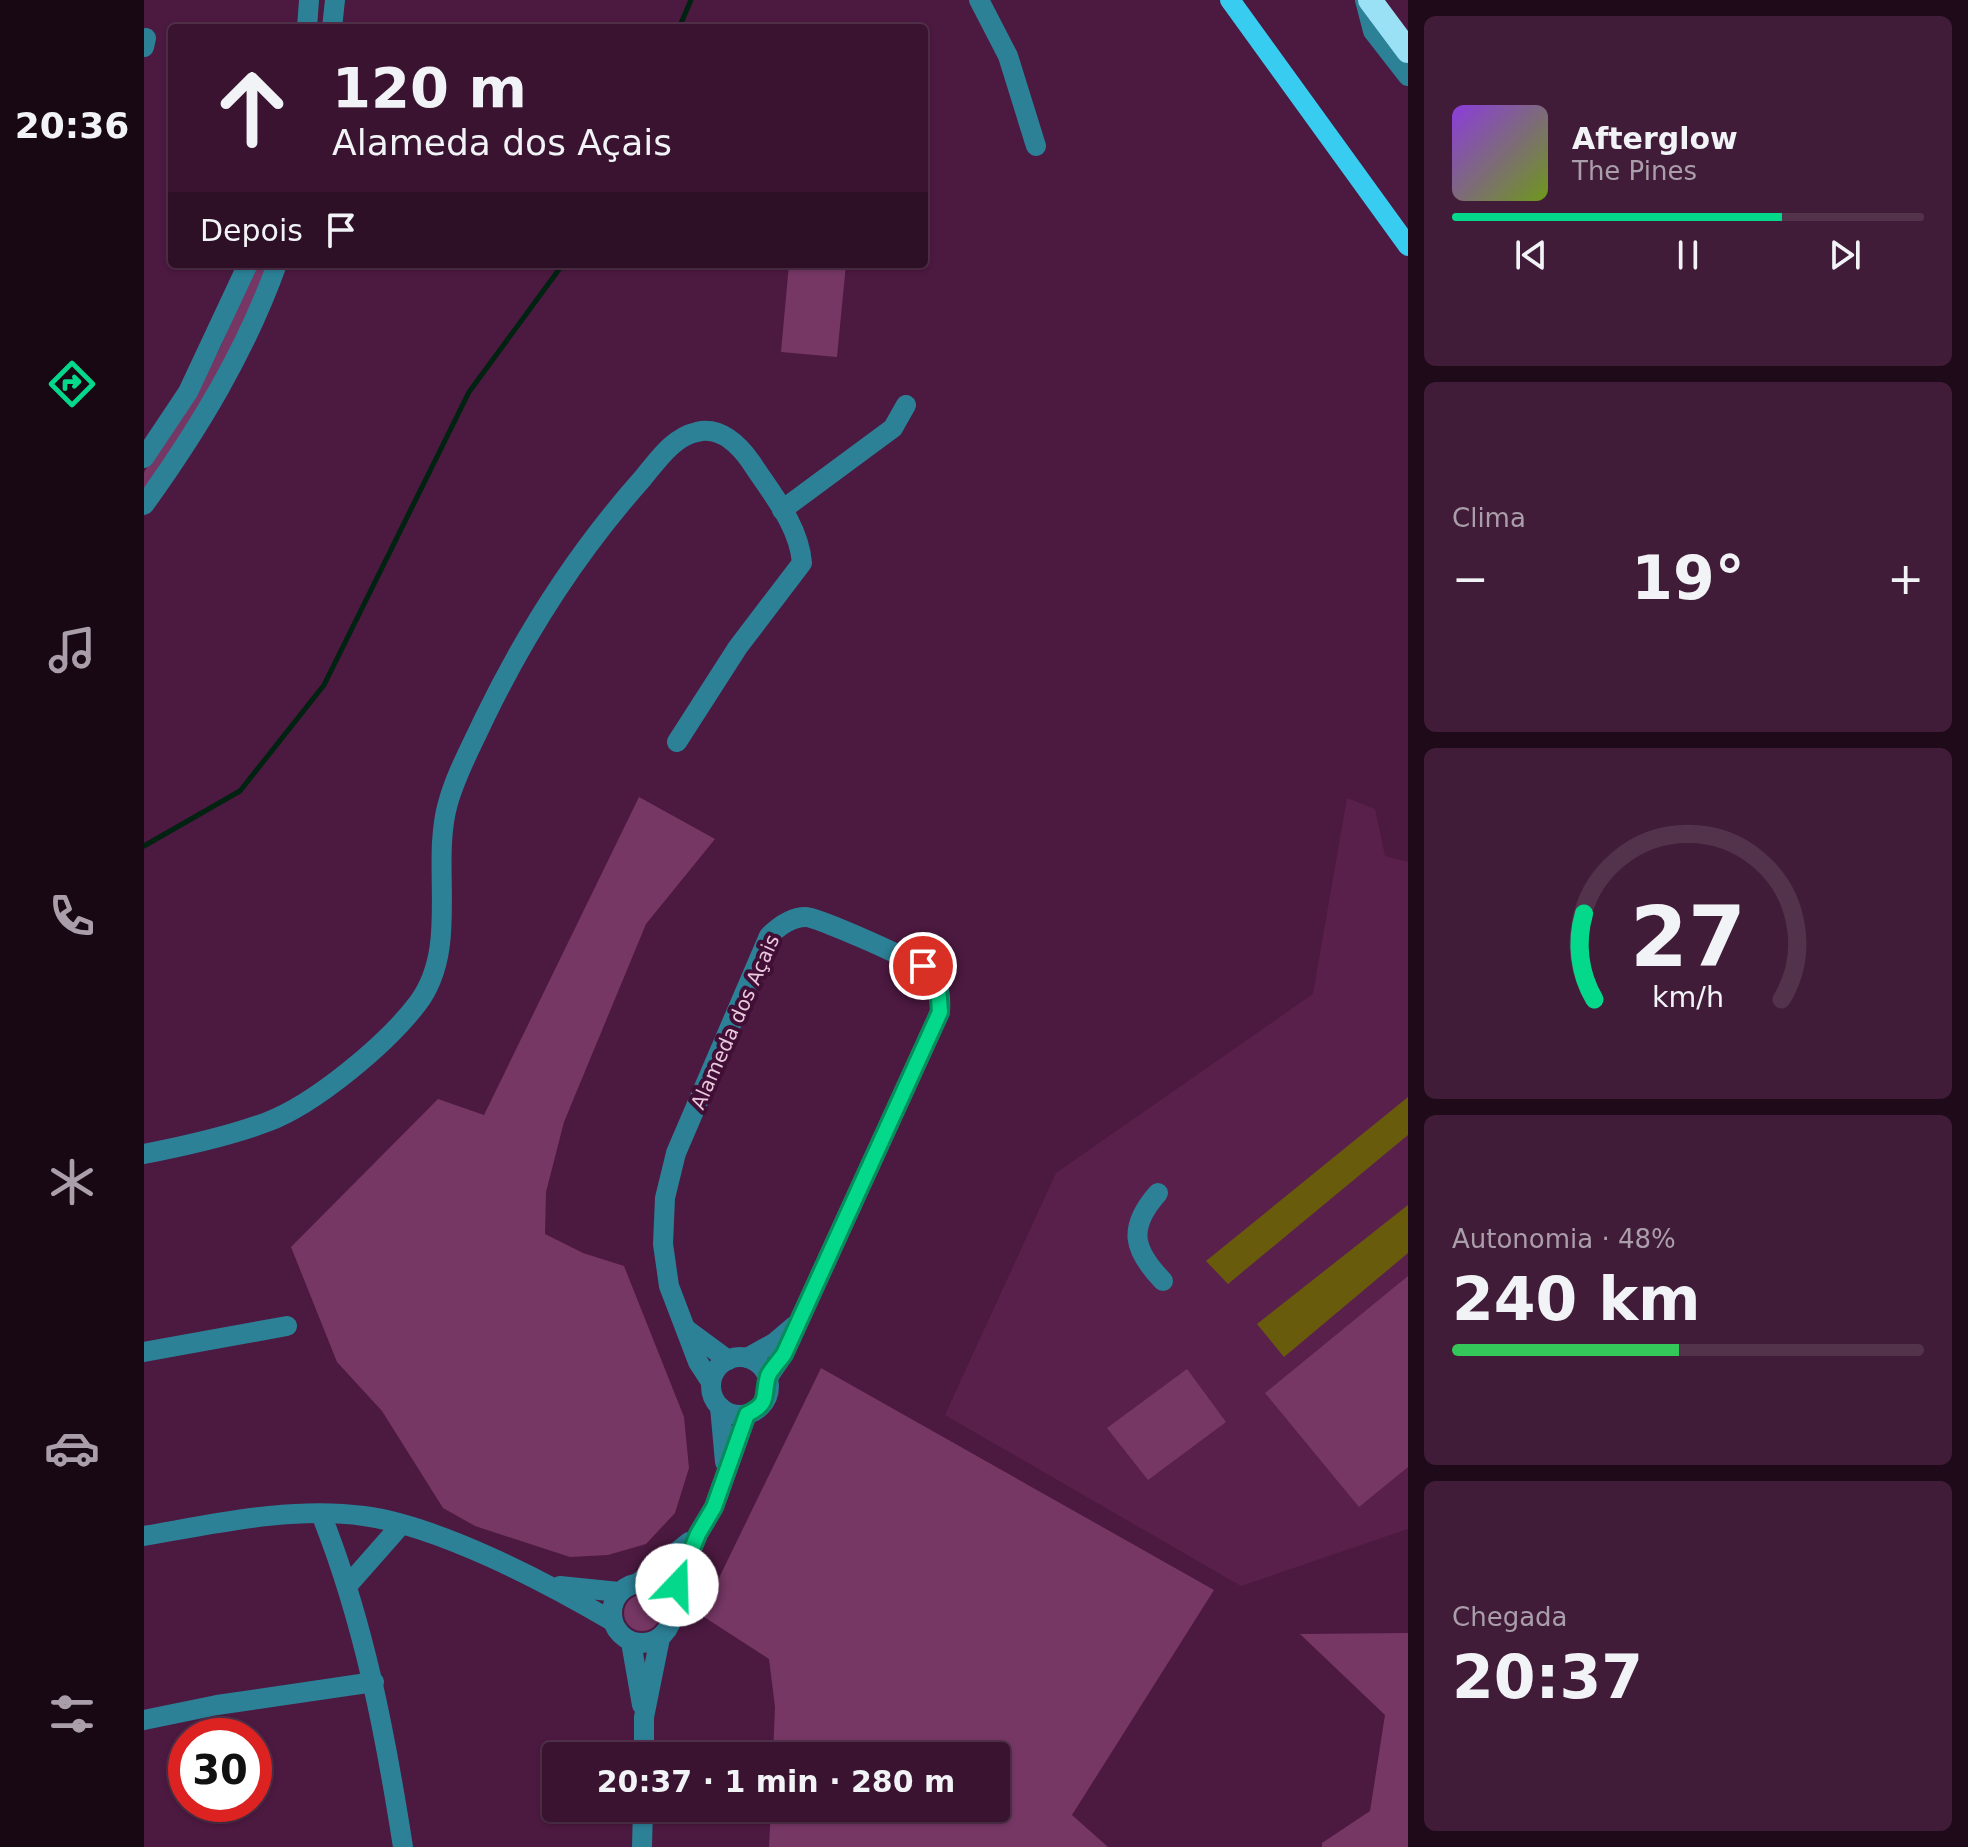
<!DOCTYPE html>
<html lang="pt">
<meta charset="utf-8">
<style>
body{margin:0;font-family:"DejaVu Sans",sans-serif;background:#401c38;color:#f1f3f6;height:100vh;display:flex;flex-direction:column;font-size:30px;white-space:nowrap}
*{box-sizing:border-box;margin:0}
p{font-size:26px;color:#ab9eab}
.icon{flex:none;width:44px;height:44px;fill:none;stroke:currentColor;stroke-width:2;stroke-linecap:round;stroke-linejoin:round}
.map{position:relative;flex:1;overflow:hidden}
.side{display:flex;flex-direction:column;gap:16px;padding:16px;background:#1f0a1a;width:560px}
.side>*{flex:none}
.top-card{position:absolute;left:24px;top:24px;width:760px;height:244px;border-radius:8px;box-shadow:0 2px 6px #0004,0 0 0 2px #53324c;background:#391330;color:#f1f3f6;overflow:hidden}
.speed{position:absolute;left:24px;top:1718px;display:flex;gap:16px;font-size:40px;font-weight:700;text-align:center}
.speed>*{display:grid;place-content:center;width:104px;height:104px;border-radius:50%;background:#391330;box-shadow:0 2px 6px #0004,0 0 0 2px #53324c;line-height:1}
.speed .limit{border:12px solid #d22;background:#fff;color:#111}
.pin{position:absolute;display:grid;place-items:center;width:68px;height:68px;color:#fff;margin:-34px;border:4px solid #fff;border-radius:50%;box-shadow:0 2px 8px #0007}
.me{position:absolute;width:88px;margin:-44px;rotate:21deg;stroke-linejoin:round;filter:drop-shadow(0 0 6px #0008)}
.turn{display:flex;align-items:center;gap:28px;height:168px;padding:0 32px;font-size:36px}
.turn .icon{width:104px;height:104px;stroke-width:2.5}
.turn b{display:block;font-size:56px;line-height:68px}
.then{display:flex;align-items:center;height:76px;padding:0 32px;background:#0003;gap:16px;font-size:30px}
.big{font-size:60px;font-weight:600;line-height:1.1}
.side .card{flex:1;display:flex;flex-direction:column;justify-content:center;gap:12px;min-width:0;padding:0 28px;border-radius:12px;background:#401c38}
.side .dial{align-items:center;gap:0}
.dial svg{height:208px;overflow:visible;fill:none;stroke:#53324c;stroke-width:7;stroke-linecap:round;text-anchor:middle}
.dial text{fill:#f1f3f6;stroke:none}
.song{display:flex;align-items:center;gap:24px}
.cover{width:96px;height:96px;border-radius:12px;background:linear-gradient(135deg,hsl(270 70% 55%),hsl(80 70% 35%))}
.played{height:8px;border-radius:4px;background:linear-gradient(90deg,#04d98b 70%,#53324c 70%)}
.keys{display:flex;justify-content:space-around;direction:ltr}
.heat{display:flex;justify-content:space-between;align-items:center;font-size:44px;direction:ltr}
.charge{height:12px;border-radius:6px;background:linear-gradient(90deg,#34c759 48%,#53324c 0)}
.trip{position:absolute;left:398px;top:1742px;width:468px;height:80px;border-radius:8px;background:#391330;box-shadow:0 2px 6px #0004,0 0 0 2px #53324c;font-weight:600;line-height:80px;text-align:center}
main{display:flex;flex:1;min-height:0}
.menu{display:flex;flex-direction:column;width:144px;justify-content:space-around;align-items:center;background:#170813;color:#ab9eab}
.menu .icon{width:56px;height:56px}
.menu .current{color:#04d98b}
.menu b{font-size:36px;color:#f1f3f6}
.map>svg:first-child{display:block}
</style>
<main>
<nav class="menu">
<b>20:36</b>
<svg class="icon current" aria-label="directions" viewBox="0 0 24 24"><path d="M12 3l9 9-9 9-9-9zM9 14v-3h6M13 9l2 2-2 2"/></svg>
<svg class="icon" aria-label="music" viewBox="0 0 24 24"><path d="M9 18V5l10-2v13"/><circle cx="6" cy="18" r="3"/><circle cx="16" cy="16" r="3"/></svg>
<svg class="icon" aria-label="phone" viewBox="0 0 24 24"><path d="M5 4h4l2 5-3 2q2 4 5 5l2-3 5 2v4C11 20 4 13 5 4z"/></svg>
<svg class="icon" aria-label="climate" viewBox="0 0 24 24"><path d="M12 3v18M4 7l16 10M4 17L20 7"/></svg>
<svg class="icon" aria-label="car" viewBox="0 0 24 24"><path d="M5 17H2v-5l4-1 3-4h7l3 4 3 1v5h-3M9 17h6M6 11h13"/><circle cx="7" cy="17" r="2"/><circle cx="17" cy="17" r="2"/></svg>
<svg class="icon" aria-label="filters" viewBox="0 0 24 24"><path d="M4 7h16M4 17h16"/><circle cx="9" cy="7" r="2"/><circle cx="15" cy="17" r="2"/></svg>
</nav>
<div class="map">
<svg width="1264" height="1847" viewBox="0 0 1264 1847">
<rect width="100%" height="100%" fill="#4c1940"/>
<polygon fill="#5a204c" points="1203,798 1231,809 1241,856 1264,862 1264,1529 1097,1586 801,1415 912,1173 1169,994"/>
<g fill="#763765">
<path d="M112,264H123C94,346 50,421 0,492V472L40,415L76,348Z"/>
<polygon points="645,264 702,264 693,357 637,352"/>
<polygon points="495,797 571,839 502,924 420,1122 402,1192 401,1234 439,1253 480,1266 540,1417 545,1468 531,1513 502,1544 464,1555 426,1557 331,1526 299,1508 238,1411 193,1362 147,1247 294,1099 340,1115"/>
<polygon points="1264,1276 1264,1467 1215,1507 1121,1393"/>
<polygon points="677,1368 1070,1590 928,1815 964,1847 625,1847 627,1808 852,1808 852,1756 629,1756 631,1707 625,1659 557,1615"/>
<polygon points="1043,1369 1082,1422 1004,1480 963,1428"/>
<circle cx="498" cy="1613" r="18"/>
<polygon points="1264,1633 1264,1847 1178,1847 1178,1843 1226,1811 1241,1715 1156,1634"/>
</g>
<g fill="none" stroke-linecap="round" stroke-linejoin="round">
<g stroke="#021" stroke-width="5">
<polyline points="535,28 547,0"/>
<polyline points="0,846 96,791 180,685 325,392 419,264"/>
</g>
</g>
<g fill="#695b0c">
<polygon points="1264,1097 1264,1135 1084,1284 1062,1261"/>
<polygon points="1264,1205 1264,1253 1140,1357 1113,1324"/>
</g>
<g fill="none" stroke-linecap="round" stroke-linejoin="round">
<g stroke="#2c8197" stroke-width="20">
<polyline points="835,0 864,56 892,146"/>
<polyline points="1221,0 1229,31 1264,76"/>
<polyline points="163,28 165,0"/>
<polyline points="188,28 191,0"/>
<polyline points="0,47 2,38"/>
<polyline points="0,458 44,392 104,264"/>
<path d="M0,505C54,430 102,351 133,264"/>
<polyline points="638,510 749,428 762,405"/>
<path d="M0,1154C41,1146 83,1137 123,1122C171,1104 243,1044 274,1003C316,947 286,866 304,803C312,774 327,747 340,719C382,632 434,551 499,478C514,460 529,437 553,432C576,426 595,445 607,462C627,493 655,525 658,563L594,647L533,742"/>
<path d="M1014,1193C983,1228 989,1250 1019,1281"/>
<polyline points="542,1329 584,1360"/>
<polyline points="0,1352 143,1326"/>
<circle cx="596" cy="1386" r="29"/>
<polyline points="603,1358 630,1343 650,1326"/>
<path d="M567,1382L554,1362L525,1286L519,1244L521,1198L532,1153L625,936C635,926 647,917 662,917C673,917 778,963 785,972C796,983 797,997 796,1012L640,1354L624,1377"/>
<polyline points="576,1407 581,1462"/>
<path d="M177,1514C220,1622 241,1732 259,1847"/>
<path d="M0,1536C70,1524 148,1506 220,1516C295,1526 402,1582 468,1621"/>
<circle cx="498" cy="1613" r="30"/>
<polyline points="494,1583 545,1542"/>
<polyline points="205,1584 257,1525"/>
<polyline points="416,1586 475,1592"/>
<polyline points="527,1602 554,1534 570,1507 603,1414"/>
<polyline points="487,1642 498,1705"/>
<polyline points="0,1720 73,1705 230,1682"/>
<polyline points="500,1756 500,1717 516,1638"/>
<polyline points="498,1847 499,1808"/>
</g>
<polyline stroke="#38ccf1" stroke-width="20" points="1086,0 1264,246"/>
<polyline stroke="#9ae1f6" stroke-width="24" points="1226,0 1264,51"/>
</g>
<g fill="none" stroke-linecap="round" stroke-linejoin="round">
<defs>
<path id="route" d="M533,1585L554,1534L570,1507L603,1414C627,1403 618,1395 624,1376C627,1369 636,1360 640,1354L796,1012L794,986L779,966"/>
</defs>
<use href="#route" stroke="#038d5a" stroke-width="20"/>
<use href="#route" stroke="#04d98b" stroke-width="14"/>
</g>
<g text-anchor="middle" stroke-width="8" stroke-linejoin="round" paint-order="stroke">
<g font-size="20" fill="#e9c8de" stroke="#410e35">
<text transform="translate(591 1022) rotate(-66)" y="7">Alameda dos Açais</text>
</g>
</g>
</svg>
<div class="speed"><div class="limit">30</div></div>
<div class="pin" style="left:779px;top:966px;background:#d93025"><svg class="icon" aria-label="arrive" viewBox="0 0 24 24"><path d="M6 21V4h12l-3 4 3 4H6"/></svg></div>
<svg class="me" style="left:533px;top:1585px" viewBox="-20 -20 40 40"><circle r="19" fill="#fff"/><path d="M0-13L10 11 0 6-10 11z" fill="#04d98b"/></svg>
<div class="trip">20:37 · 1 min · 280 m</div>
<div class="top-card">
<div class="turn"><svg class="icon" aria-label="ahead" viewBox="0 0 24 24"><path d="M12 20V5M6 11l6-6 6 6"/></svg><div><b>120 m</b>Alameda dos Açais</div></div>
<div class="then">Depois<svg class="icon" aria-label="arrive" viewBox="0 0 24 24"><path d="M6 21V4h12l-3 4 3 4H6"/></svg></div>
</div>
</div>
<section class="side">
<div class="card">
<div class="song"><i class="cover"></i><div><b>Afterglow</b><p>The Pines</p></div></div>
<div class="played"></div>
<div class="keys"><svg class="icon" aria-label="previous" viewBox="0 0 24 24"><path d="M18 5L8 12l10 7zM5 5v14"/></svg><svg class="icon" aria-label="pause" viewBox="0 0 24 24"><path d="M8 5v14M16 5v14"/></svg><svg class="icon" aria-label="next" viewBox="0 0 24 24"><path d="M6 5l10 7-10 7zM19 5v14"/></svg></div>
</div>
<div class="card"><p>Clima</p>
<div class="heat"><a>−</a><b class="big">19°</b><a>+</a></div>
</div>
<div class="card dial"><svg viewBox="0 0 100 80">
<path d="M14 69A42 42 0 1 1 86 69"/>
<path d="M14 69A42 42 0 0 1 10 36" stroke="#04d98b"/>
<text x="50" y="56" font-size="32" font-weight="700">27</text>
<text x="50" y="72" font-size="11">km/h</text>
</svg></div>
<div class="card"><p>Autonomia · 48%</p><b class="big">240 km</b><div class="charge"></div></div>
<div class="card"><p>Chegada</p><b class="big">20:37</b></div>
</section>
</main>
